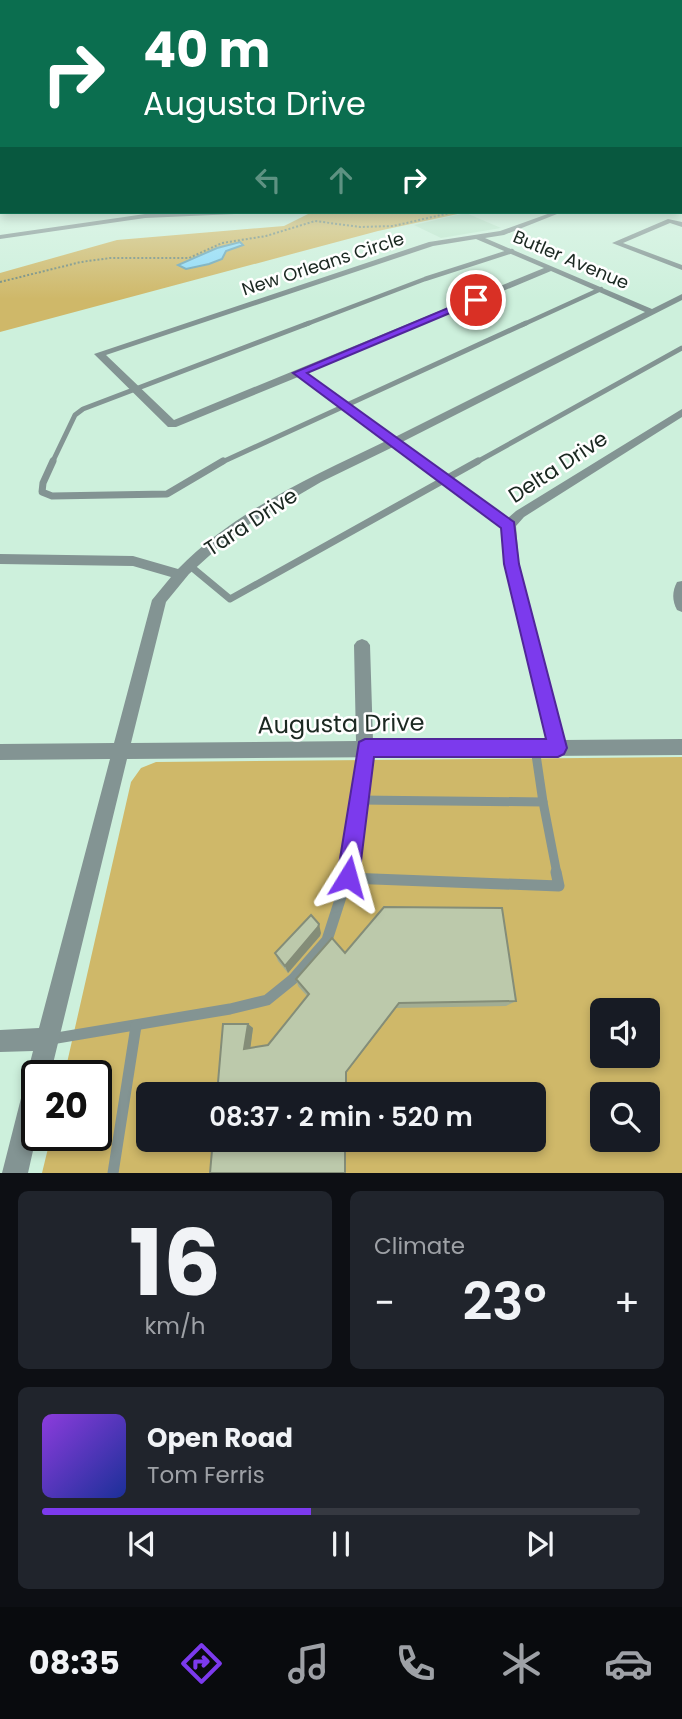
<!DOCTYPE html>
<meta charset="utf-8">
<style>
body{margin:0;font-family:Poppins,sans-serif;background:#20242c;color:#f1f3f6;height:100vh;display:flex;flex-direction:column;font-size:26px;white-space:nowrap}
*{box-sizing:border-box;margin:0}
p{font-size:23px;color:#9ea1a6}
.icon{flex:none;width:38px;height:38px;fill:none;stroke:currentColor;stroke-width:2;stroke-linecap:round;stroke-linejoin:round}
.map{position:relative;height:1173px;overflow:hidden}
.details{display:flex;flex-direction:column;gap:18px;padding:18px;background:#0d0f14;flex:1}
.details>*{flex:none}
.banner{position:absolute;left:0px;top:0px;width:682px;height:214px;box-shadow:0 4px 10px #0003;background:#0b6e4f;color:#fff;overflow:hidden}
.tools{position:absolute;left:590px;top:998px;display:grid;gap:14px}
.tools a{display:grid;place-items:center;width:70px;height:70px;border-radius:10px;background:#171b24;box-shadow:0 4px 10px #0003;font-size:35px}
.speed{position:absolute;left:21px;top:1060px;display:flex;gap:14px;font-size:35px;font-weight:700;text-align:center}
.speed>*{display:grid;place-content:center;width:91px;height:91px;border-radius:50%;background:#171b24;box-shadow:0 4px 10px #0003;line-height:1}
.speed .limit{border:4px solid #111;border-radius:10px;background:#fff;color:#111}
.pin{position:absolute;display:grid;place-items:center;width:60px;height:60px;color:#fff;margin:-30px;border:4px solid #fff;border-radius:50%;box-shadow:0 2px 7px #0007}
.me{position:absolute;width:77px;margin:-38px;rotate:8deg;stroke-linejoin:round;filter:drop-shadow(0 0 5px #0008)}
.turn{display:flex;align-items:center;gap:24px;height:147px;padding:0 28px;font-size:32px}
.turn .icon{width:91px;height:91px;stroke-width:2.5}
.turn b{display:block;font-size:49px;line-height:60px}
.lanes{display:flex;align-items:center;height:66px;padding:0 28px;background:#0003;justify-content:center;gap:35px;direction:ltr}
.lanes .off{opacity:.35}
.big{font-size:52px;font-weight:600;line-height:1.1}
.details .tile{flex:1;display:flex;flex-direction:column;justify-content:center;gap:10px;min-width:0;padding:0 24px;border-radius:10px;background:#20242c}
.details .dial{align-items:center;gap:0}
.dial b{font-size:91px;line-height:1}
.song{display:flex;align-items:center;gap:21px}
.cover{width:84px;height:84px;border-radius:10px;background:linear-gradient(135deg,hsl(270 70% 55%),hsl(230 70% 35%))}
.played{height:7px;border-radius:4px;background:linear-gradient(90deg,#7c3aed 45%,#363941 45%)}
.keys{display:flex;justify-content:space-around;direction:ltr}
.heat{display:flex;justify-content:space-between;align-items:center;font-size:38px;direction:ltr}
.details .tiles{flex:1;display:grid;gap:18px;grid-template-columns:1fr 1fr}
.tile:last-child{grid-column:span 2}
.trip{position:absolute;left:136px;top:1082px;width:410px;height:70px;border-radius:10px;background:#171b24;box-shadow:0 4px 10px #0003;font-weight:600;line-height:70px;text-align:center}
.menu{display:flex;height:112px;justify-content:space-around;align-items:center;background:#090b0e;color:#9ea1a6}
.menu .icon{width:49px;height:49px}
.menu .current{color:#7c3aed}
.menu b{font-size:32px;color:#f1f3f6}
.map>svg:first-child{display:block}
</style>
<div class="map">
<svg width="682" height="1173" viewBox="0 0 682 1173">
<rect width="100%" height="100%" fill="#cdf0dc"/>
<polygon fill="#bde6cd" points="466,213 501,228 441,238 414,225"/>
<g fill="#cfb869" fill-rule="evenodd">
<polygon points="312,212 467,212 378,231 0,332 0,273 117,240 284,226"/>
<path d="M682,757V1173H42L51,1136H96V1076H64L131,782L141,768L156,762ZM602,1010H648V1055H602ZM149,1094H534V1139H149ZM602,1094H648V1139H602Z"/>
</g>
<polygon fill="#8edaf9" stroke="#6ca5b8" stroke-width="2" points="240,242 243,245 226,251 222,259 209,264 186,269 178,265 217,248"/>
<g fill="none" stroke-linecap="round" stroke-linejoin="round">
<polyline stroke="#728a7d" stroke-width="2" stroke-dasharray="2 2" stroke-linecap="butt" points="0,282 81,262 110,258 189,258 222,243 266,236 315,221 360,227 393,226 454,212"/>
<g stroke="#839493" stroke-width="4.5">
<polyline points="304,325 425,279 512,251"/>
<polyline points="522,325 601,289"/>
</g>
<g stroke="#839493" stroke-width="5">
<polyline points="52,463 75,415 83,409 309,323"/>
<polyline points="220,463 526,323"/>
<polyline points="475,463 682,348"/>
</g>
<g stroke="#839493" stroke-width="7">
<polyline points="53,461 43,483 42,492 52,496 167,494 223,461"/>
<polyline points="189,565 230,599 478,461"/>
</g>
<g stroke="#839493" stroke-width="9">
<polyline points="535,748 543,802"/>
<polyline points="360,800 543,802 557,874"/>
<polyline points="349,874 365,750"/>
</g>
<g stroke="#839493" stroke-width="11">
<polyline points="348,878 559,886 556,872"/>
<polyline points="51,1039 230,1009 267,1000 293,979 327,940 349,872"/>
<polyline points="113,1173 136,1026"/>
</g>
<g fill="#839493" fill-rule="evenodd">
<polygon points="194,212 238,212 235,214 145,218 0,239 0,235 145,214"/>
<path d="M553,212H562L504,235L485,238L652,309L682,294V300L402,442L508,518L516,511L682,409V417L524,517L516,526L519,564L563,740L682,739V755L127,759L50,1076H37V1133L28,1173H2L33,1051L0,1052V1030L39,1028L110,759L0,760V744L114,743L152,600L171,577L133,566L0,564V554L133,556L178,569C236,510 313,476 386,441L298,377L176,427H168L94,354L429,242L500,231ZM476,239L544,268L174,420L106,355L433,246ZM551,271L645,312L395,437L306,373ZM393,447L503,527L505,564L547,740L373,741L370,645L367,641L362,639L357,641L354,645L356,741L131,743L166,602L189,574L219,547L251,523L321,482Z"/>
<polygon points="668,219 682,222 682,227 670,223 623,243 682,265 682,270 612,243"/>
<path d="M682,581V612L677,610C672,601 672,591 677,582Z"/>
</g>
<rect fill="#536d6c" fill-rule="evenodd" x="681" y="198" width="1" height="4"/>
</g>
<g fill="#a2ad93">
<polygon points="321,933 320,936 288,973 278,961 275,953"/>
<polygon points="345,953 516,1001 506,1006 396,1008 217,1094 248,1024 253,1028 250,1048 268,1045 307,996 298,986 296,979"/>
</g>
<g fill="#848d78">
<polygon points="319,924 321,933 320,936 288,973 285,966"/>
<polygon points="399,1003 396,1008 346,1073 346,1072"/>
<polygon points="248,1024 253,1028 250,1051 244,1049"/>
</g>
<g fill="#bcc9ab" stroke="#848d78" stroke-width="2">
<polygon points="384,907 502,908 516,1001 399,1003 346,1072 346,1094 217,1094 223,1024 248,1024 244,1049 268,1045 309,994 296,979 332,938 345,953"/>
<polygon points="311,915 319,924 318,927 285,966 275,953"/>
<polygon points="213,1139 345,1139 345,1173 210,1173"/>
</g>
<linearGradient id="sky" x2="0" y2="1"><stop stop-color="#84c3ef"/><stop offset="0.45" stop-color="#e8f8ef"/><stop offset="1" stop-color="#e8f8ef" stop-opacity="0"/></linearGradient>
<rect width="682" height="299" fill="url(#sky)"/>
<polygon fill="#7c3aed" stroke="#51269a" stroke-width="2" points="472,298 481,300 307,373 514,522 519,564 567,748 564,754 558,757 374,757 359,877 356,885 348,889 340,885 337,877 359,742 365,739 546,739 504,564 501,528 293,373"/>
<g text-anchor="middle" stroke-width="5" stroke-linejoin="round" paint-order="stroke">
<g font-size="18" fill="#1b2821" stroke="#fff">
<text transform="translate(571 260) rotate(23)" y="6">Butler Avenue</text>
<text transform="translate(323 264) rotate(-18)" y="6">New Orleans Circle</text>
</g>
<g font-size="21" fill="#1b2821" stroke="#fff">
<text transform="translate(558 467) rotate(-33)" y="7">Delta Drive</text>
<text transform="translate(251 522) rotate(-33)" y="7">Tara Drive</text>
</g>
<g font-size="24" fill="#1b2821" stroke="#fff">
<text transform="translate(341 724) rotate(-1)" y="8">Augusta Drive</text>
</g>
</g>
</svg>
<div class="tools">
<a><svg class="icon" aria-label="sound" viewBox="0 0 24 24"><path d="M4 9h4l5-4v14l-5-4H4zM17 9q2 3 0 6"/></svg></a>
<a><svg class="icon" aria-label="search" viewBox="0 0 24 24"><circle cx="10" cy="10" r="6"/><path d="M15 15l6 6"/></svg></a>
</div>
<div class="speed"><div class="limit">20</div></div>
<div class="pin" style="left:476px;top:300px;background:#d93025"><svg class="icon" aria-label="arrive" viewBox="0 0 24 24"><path d="M6 21V4h12l-3 4 3 4H6"/></svg></div>
<svg class="me" style="left:348px;top:877px" viewBox="-20 -20 40 40"><path d="M0-17L14 15 0 8-14 15z" fill="#7c3aed" stroke="#fff" stroke-width="4"/></svg>
<div class="trip">08:37 · 2 min · 520 m</div>
<div class="banner">
<div class="turn"><svg class="icon" aria-label="right" viewBox="0 0 24 24"><path d="M7 20v-9h11M14 6l5 5-5 5"/></svg><div><b>40 m</b>Augusta Drive</div></div>
<div class="lanes"><svg class="icon off" aria-label="left" viewBox="0 0 24 24"><path d="M17 20v-9H6M10 6l-5 5 5 5"/></svg><svg class="icon off" aria-label="ahead" viewBox="0 0 24 24"><path d="M12 20V5M6 11l6-6 6 6"/></svg><svg class="icon" aria-label="right" viewBox="0 0 24 24"><path d="M7 20v-9h11M14 6l5 5-5 5"/></svg></div>
</div>
</div>
<section class="details">
<div class="tiles">
<div class="tile dial"><b>16</b><p>km/h</p></div>
<div class="tile"><p>Climate</p>
<div class="heat"><a>−</a><b class="big">23°</b><a>+</a></div>
</div>
<div class="tile">
<div class="song"><i class="cover"></i><div><b>Open Road</b><p>Tom Ferris</p></div></div>
<div class="played"></div>
<div class="keys"><svg class="icon" aria-label="previous" viewBox="0 0 24 24"><path d="M18 5L8 12l10 7zM5 5v14"/></svg><svg class="icon" aria-label="pause" viewBox="0 0 24 24"><path d="M8 5v14M16 5v14"/></svg><svg class="icon" aria-label="next" viewBox="0 0 24 24"><path d="M6 5l10 7-10 7zM19 5v14"/></svg></div>
</div>
</div>
</section>
<nav class="menu">
<b>08:35</b>
<svg class="icon current" aria-label="directions" viewBox="0 0 24 24"><path d="M12 3l9 9-9 9-9-9zM9 14v-3h6M13 9l2 2-2 2"/></svg>
<svg class="icon" aria-label="music" viewBox="0 0 24 24"><path d="M9 18V5l10-2v13"/><circle cx="6" cy="18" r="3"/><circle cx="16" cy="16" r="3"/></svg>
<svg class="icon" aria-label="phone" viewBox="0 0 24 24"><path d="M5 4h4l2 5-3 2q2 4 5 5l2-3 5 2v4C11 20 4 13 5 4z"/></svg>
<svg class="icon" aria-label="climate" viewBox="0 0 24 24"><path d="M12 3v18M4 7l16 10M4 17L20 7"/></svg>
<svg class="icon" aria-label="car" viewBox="0 0 24 24"><path d="M5 17H2v-5l4-1 3-4h7l3 4 3 1v5h-3M9 17h6M6 11h13"/><circle cx="7" cy="17" r="2"/><circle cx="17" cy="17" r="2"/></svg>
</nav>
